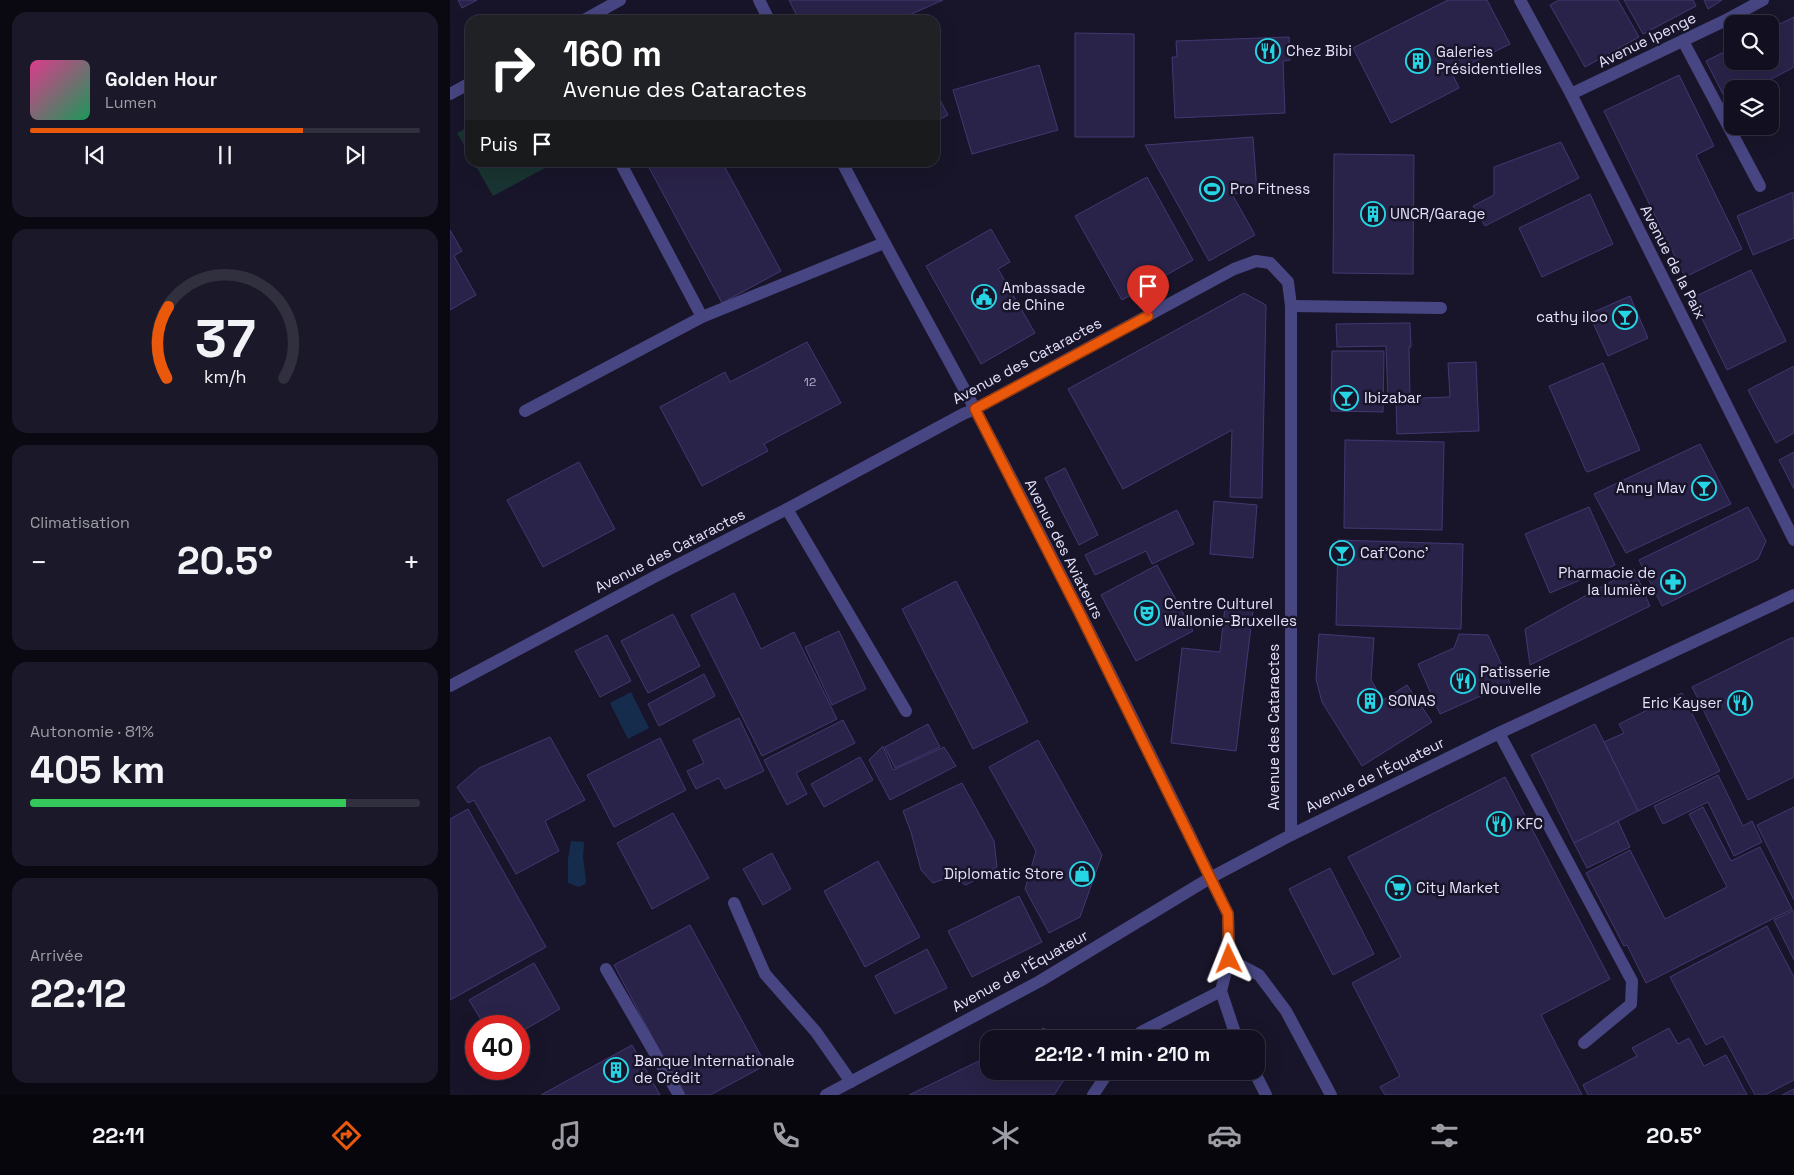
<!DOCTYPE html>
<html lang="fr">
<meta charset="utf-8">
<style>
body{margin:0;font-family:"Space Grotesk",sans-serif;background:#1b1929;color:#f1f3f6;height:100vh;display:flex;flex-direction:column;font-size:19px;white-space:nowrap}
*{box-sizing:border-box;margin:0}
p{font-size:16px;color:#9c9da5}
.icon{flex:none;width:28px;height:28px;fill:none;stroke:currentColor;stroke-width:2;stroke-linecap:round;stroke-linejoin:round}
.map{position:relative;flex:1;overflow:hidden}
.drawer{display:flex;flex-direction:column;gap:12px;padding:12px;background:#0a0912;width:450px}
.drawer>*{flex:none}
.guide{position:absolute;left:15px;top:15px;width:475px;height:152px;border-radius:15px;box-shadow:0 5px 20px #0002,0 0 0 1px #31303e;background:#202124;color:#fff;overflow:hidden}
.tools{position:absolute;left:1274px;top:15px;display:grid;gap:10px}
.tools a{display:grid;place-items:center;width:55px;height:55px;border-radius:10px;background:#121020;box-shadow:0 5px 20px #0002,0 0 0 1px #31303e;font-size:25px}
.speed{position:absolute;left:15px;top:1015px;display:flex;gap:10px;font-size:25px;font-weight:700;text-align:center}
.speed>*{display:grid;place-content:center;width:65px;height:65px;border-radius:50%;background:#121020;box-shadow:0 5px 20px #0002,0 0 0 1px #31303e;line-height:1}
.speed .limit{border:8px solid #d22;background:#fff;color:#111}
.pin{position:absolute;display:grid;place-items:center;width:42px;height:42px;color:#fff;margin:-51px -21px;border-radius:50% 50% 50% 0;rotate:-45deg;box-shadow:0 0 5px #0007}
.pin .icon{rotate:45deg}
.me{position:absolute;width:55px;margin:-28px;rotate:358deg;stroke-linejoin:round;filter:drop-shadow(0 0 4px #0008)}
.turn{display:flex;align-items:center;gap:18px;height:105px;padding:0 15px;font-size:22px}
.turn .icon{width:65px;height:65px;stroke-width:2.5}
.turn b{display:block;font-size:35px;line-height:42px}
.then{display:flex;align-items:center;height:48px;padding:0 15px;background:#0003;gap:10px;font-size:19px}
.big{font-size:38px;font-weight:800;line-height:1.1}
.drawer .tile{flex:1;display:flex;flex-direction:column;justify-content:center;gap:8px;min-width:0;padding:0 18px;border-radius:15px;background:#1b1929}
.drawer .dial{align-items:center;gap:0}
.dial svg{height:130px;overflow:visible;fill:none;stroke:#31303e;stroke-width:7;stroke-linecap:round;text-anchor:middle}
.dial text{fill:#f1f3f6;stroke:none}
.song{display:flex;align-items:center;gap:15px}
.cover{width:60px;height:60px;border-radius:8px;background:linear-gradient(135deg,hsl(330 70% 55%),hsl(150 70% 35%))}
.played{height:5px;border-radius:2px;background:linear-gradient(90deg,#ea580c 70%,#31303e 70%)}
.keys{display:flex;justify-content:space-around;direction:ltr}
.heat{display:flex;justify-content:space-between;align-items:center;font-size:28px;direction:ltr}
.charge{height:8px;border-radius:4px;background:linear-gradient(90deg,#34c759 81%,#31303e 0)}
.trip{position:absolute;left:530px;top:1030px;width:285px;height:50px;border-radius:15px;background:#121020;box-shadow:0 5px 20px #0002,0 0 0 1px #31303e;font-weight:800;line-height:50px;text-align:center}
.dock{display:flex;height:80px;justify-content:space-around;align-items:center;background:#07060d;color:#9c9da5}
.dock .icon{width:35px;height:35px}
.dock .current{color:#ea580c}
.dock b{font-size:22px;color:#f1f3f6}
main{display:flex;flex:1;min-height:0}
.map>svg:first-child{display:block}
</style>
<main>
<section class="drawer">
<div class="tile">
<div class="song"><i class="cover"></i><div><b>Golden Hour</b><p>Lumen</p></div></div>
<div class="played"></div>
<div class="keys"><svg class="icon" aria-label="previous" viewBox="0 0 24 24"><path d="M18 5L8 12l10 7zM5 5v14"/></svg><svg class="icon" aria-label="pause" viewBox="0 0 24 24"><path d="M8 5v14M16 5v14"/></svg><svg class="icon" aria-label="next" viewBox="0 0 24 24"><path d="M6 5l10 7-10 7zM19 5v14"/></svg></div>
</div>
<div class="tile dial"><svg viewBox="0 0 100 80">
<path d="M14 69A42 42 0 1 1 86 69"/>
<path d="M14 69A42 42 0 0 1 15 25" stroke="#ea580c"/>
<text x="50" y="56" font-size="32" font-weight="700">37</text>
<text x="50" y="72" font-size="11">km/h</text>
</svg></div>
<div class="tile"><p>Climatisation</p>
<div class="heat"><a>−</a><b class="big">20.5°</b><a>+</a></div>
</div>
<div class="tile"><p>Autonomie · 81%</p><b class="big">405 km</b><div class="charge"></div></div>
<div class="tile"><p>Arrivée</p><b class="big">22:12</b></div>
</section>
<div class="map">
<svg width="1344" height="1095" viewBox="0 0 1344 1095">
<rect width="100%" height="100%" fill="#18152a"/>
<g fill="#193432">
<polygon points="20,126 20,155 7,133"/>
<polygon points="24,163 104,163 43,196"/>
</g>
<g fill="#162c4d">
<polygon points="181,692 199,728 178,739 160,703"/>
<polygon points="121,841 134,842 133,857 136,881 135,884 129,887 118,883 118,859"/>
</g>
<g fill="#2a2349" stroke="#423872">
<polygon points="8,0 27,0 12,8"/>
<polygon points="339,0 493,0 448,20 349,20"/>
<polygon points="998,0 1037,0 1060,44 1002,73 1009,88 941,123 903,48"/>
<polygon points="1109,0 1168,0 1189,37 1135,67 1100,5"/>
<polygon points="1174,0 1243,0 1246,6 1193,34"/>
<polygon points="1254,0 1272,0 1258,9"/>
<polygon points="1344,17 1344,67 1303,89 1282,89 1282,99 1277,102 1256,61 1282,48 1282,61 1320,61 1320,29"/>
<polygon points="625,33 684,34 684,137 625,137"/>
<polygon points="839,37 840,60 833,61 835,113 725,118 722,57 727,57 726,41"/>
<polygon points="589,65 608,130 522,154 503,90"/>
<polygon points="1229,75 1264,146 1246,155 1292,249 1235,277 1154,111"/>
<polygon points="485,90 498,115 485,122"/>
<polygon points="803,137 807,192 782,194 805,235 759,261 695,145"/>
<polygon points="1111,142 1129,178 1035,226 1023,206 1044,195 1044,167"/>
<polygon points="884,154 964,155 963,274 883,273"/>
<polygon points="196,162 272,162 331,271 272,303"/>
<polygon points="697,177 743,260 672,300 625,216"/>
<polygon points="1343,192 1344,238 1303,255 1287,216"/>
<polygon points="1140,194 1163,244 1092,277 1069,228"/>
<polygon points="541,229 560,262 548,269 585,333 531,364 476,266"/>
<polygon points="0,230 12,251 4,256 26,295 0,310"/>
<polygon points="1301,270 1336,341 1277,370 1242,298"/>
<polygon points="794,293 816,305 812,498 780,497 782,430 673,489 618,389"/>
<polygon points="1180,296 1198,338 1158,356 1139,314"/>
<polygon points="956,323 960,323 961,347 959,347 960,397 938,398 936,346 887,347 886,324"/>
<polygon points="357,342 391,403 314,444 318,451 252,486 210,407 275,372 280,382"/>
<polygon points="882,351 934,351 933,412 881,411"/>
<polygon points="1026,362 1029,431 947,434 946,399 1000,397 998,363"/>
<polygon points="1153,363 1190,450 1138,472 1136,471 1099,386"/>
<polygon points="1344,366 1344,433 1326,443 1298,390"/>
<polygon points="895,440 994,442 992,530 894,528"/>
<polygon points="1250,444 1281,504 1176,553 1144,494"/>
<polygon points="1344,452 1344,489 1329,460"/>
<polygon points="129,462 165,529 93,567 57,500"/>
<polygon points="615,468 648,535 629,545 595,478"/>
<polygon points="764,501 807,505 803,558 760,554"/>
<polygon points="1139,507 1165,565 1100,593 1075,534"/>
<polygon points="1298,507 1316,541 1308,559 1212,606 1189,560"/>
<polygon points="727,510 744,544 702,564 696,551 645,575 635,555"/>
<polygon points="888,540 1013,544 1011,629 886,625"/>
<polygon points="707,565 743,631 686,661 651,595"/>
<polygon points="1184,569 1200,606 1080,665 1075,629"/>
<polygon points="506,581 578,722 523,749 452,609"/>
<polygon points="284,593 311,649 344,632 387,719 312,756 241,615"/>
<polygon points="775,606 803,610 786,751 721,743 732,648 770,652"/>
<polygon points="223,614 250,666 198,693 171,641"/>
<polygon points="389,631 416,689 382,705 355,647"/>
<polygon points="869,634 924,638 921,680 933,700 957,685 982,722 912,766 872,702 866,679"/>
<polygon points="1009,634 1038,635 1060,683 990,714 968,664 1004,648"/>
<polygon points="157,635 181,681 150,697 125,651"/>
<polygon points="1341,638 1344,638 1344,777 1298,800 1242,687"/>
<polygon points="254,674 265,696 209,726 198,704"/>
<polygon points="1232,693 1270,771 1188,811 1154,742 1174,733 1169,724"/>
<polygon points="289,718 314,771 275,789 269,778 246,789 237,771 254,763 243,740"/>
<polygon points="393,720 405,743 346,773 357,794 337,805 314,760"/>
<polygon points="478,724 490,747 445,768 435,747"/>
<polygon points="1145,724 1188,811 1124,843 1081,755"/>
<polygon points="100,737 135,800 95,821 109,851 66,874 24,800 18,803 7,787 29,768"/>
<polygon points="210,738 236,790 164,827 137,775"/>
<polygon points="588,740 652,855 630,917 599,933 575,889 586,851 539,767"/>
<polygon points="433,746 443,770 494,747 506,766 440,800 419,760"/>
<polygon points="410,757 423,780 374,807 361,784"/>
<polygon points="1268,775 1293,826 1302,821 1312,842 1284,856 1258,802 1213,824 1204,806"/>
<polygon points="1055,777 1160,979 1091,1015 1132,1095 935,1095 930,1087 950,1076 902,983 951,957 898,857"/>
<polygon points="512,783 544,841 547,867 516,885 500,877 483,883 471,870 461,832 453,811"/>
<polygon points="1253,807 1281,861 1310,847 1342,909 1196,983 1177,945 1174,946 1136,873 1180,850 1215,919 1277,887 1239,814"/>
<polygon points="1344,807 1344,900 1307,825"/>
<polygon points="18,809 96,947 0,1000 0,819"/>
<polygon points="223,813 259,878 202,909 167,843"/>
<polygon points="1168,821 1180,847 1137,868 1124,843"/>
<polygon points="322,853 341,889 313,905 293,869"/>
<polygon points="428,861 470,937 415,967 374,891"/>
<polygon points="880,868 924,954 883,975 839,889"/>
<polygon points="569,896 592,942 522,977 498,931"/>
<polygon points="1344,910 1344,960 1324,920"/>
<polygon points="240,925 316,1065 260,1095 233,1095 164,965"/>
<polygon points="1317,926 1344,977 1344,1080 1315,1095 1305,1095 1273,1036 1256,1045 1220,977"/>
<polygon points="477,949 497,988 445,1014 425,976"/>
<polygon points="84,963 110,1009 69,1033 69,1026 35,1026 19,1000"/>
<polygon points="594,1028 603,1039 573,1039"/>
<polygon points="1219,1028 1228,1044 1239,1038 1254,1066 1276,1055 1297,1095 1138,1095 1133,1085 1187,1056 1182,1048"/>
<polygon points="182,1045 210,1095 91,1095"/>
<polygon points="539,1056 539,1071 620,1071 604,1095 459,1095"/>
<polygon points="1344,1089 1344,1095 1332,1095"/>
</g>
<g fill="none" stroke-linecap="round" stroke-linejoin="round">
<g stroke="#474683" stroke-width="12">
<polyline points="1233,41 1310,186"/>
<polyline points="170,162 252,317"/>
<polyline points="841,306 991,308"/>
<polyline points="75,411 252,317 434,243"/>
<polyline points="337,509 456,711"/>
<polyline points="1049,733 1182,981 1181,1004 1134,1043"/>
<polyline points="284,903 315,974 366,1032 401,1082"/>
<polyline points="156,969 229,1095"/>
</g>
<g stroke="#474683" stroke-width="12">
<polyline points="134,20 170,0"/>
<polyline points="0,94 20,83"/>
<polyline points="1121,94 1274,21 1313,0"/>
<polyline points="0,686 206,576 337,509 513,414 525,409"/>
<polyline points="686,1039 691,1032 771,991"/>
<polyline points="643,1095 659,1071"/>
</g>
<g stroke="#474683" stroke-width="12">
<polyline points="309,0 319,20"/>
<polyline points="1070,0 1121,94 1344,540"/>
<path d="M392,162C435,246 481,327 525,409C613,575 696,744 778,914L779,959L771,991L787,1039"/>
<polyline points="525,409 784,269 806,261 820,263 838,282 841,306 841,835"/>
<polyline points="779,959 809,975 836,1011 881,1095"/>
<polyline points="804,1071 816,1095"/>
<polyline points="376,1095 590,981 760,878 841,835 1049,733 1344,595"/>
</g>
</g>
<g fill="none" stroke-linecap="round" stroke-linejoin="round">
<defs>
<polyline id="route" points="698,316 525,409 628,610 778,914 779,959"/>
</defs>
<use href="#route" stroke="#983908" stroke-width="12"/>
<use href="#route" stroke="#ea580c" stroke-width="9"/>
</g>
<defs>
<symbol id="restaurant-ring" viewBox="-11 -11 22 22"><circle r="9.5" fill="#18152a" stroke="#25d5e4" stroke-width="1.5"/><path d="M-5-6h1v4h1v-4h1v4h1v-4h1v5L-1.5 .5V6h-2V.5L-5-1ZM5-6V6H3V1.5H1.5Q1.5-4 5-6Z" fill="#25d5e4"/></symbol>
<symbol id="building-ring" viewBox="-11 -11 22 22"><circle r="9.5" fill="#18152a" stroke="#25d5e4" stroke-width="1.5"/><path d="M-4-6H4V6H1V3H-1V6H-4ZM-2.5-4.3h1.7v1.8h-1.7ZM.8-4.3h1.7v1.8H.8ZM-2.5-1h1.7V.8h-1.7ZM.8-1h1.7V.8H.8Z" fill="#25d5e4"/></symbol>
<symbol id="stadium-ring" viewBox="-11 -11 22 22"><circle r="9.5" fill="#18152a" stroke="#25d5e4" stroke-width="1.5"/><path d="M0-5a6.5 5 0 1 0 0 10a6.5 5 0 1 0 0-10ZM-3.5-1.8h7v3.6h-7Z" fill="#25d5e4"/></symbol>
<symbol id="civic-ring" viewBox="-11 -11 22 22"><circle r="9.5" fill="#18152a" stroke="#25d5e4" stroke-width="1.5"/><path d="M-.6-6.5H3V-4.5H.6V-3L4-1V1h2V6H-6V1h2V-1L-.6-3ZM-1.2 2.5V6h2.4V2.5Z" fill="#25d5e4"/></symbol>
<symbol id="bar-ring" viewBox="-11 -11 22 22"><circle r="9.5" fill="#18152a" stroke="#25d5e4" stroke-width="1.5"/><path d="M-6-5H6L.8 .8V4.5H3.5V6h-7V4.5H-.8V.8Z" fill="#25d5e4"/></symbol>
<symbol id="pharmacy-ring" viewBox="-11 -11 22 22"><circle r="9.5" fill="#18152a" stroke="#25d5e4" stroke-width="1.5"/><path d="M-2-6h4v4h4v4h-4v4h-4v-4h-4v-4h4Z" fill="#25d5e4"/></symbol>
<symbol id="theatre-ring" viewBox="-11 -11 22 22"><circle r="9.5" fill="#18152a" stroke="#25d5e4" stroke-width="1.5"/><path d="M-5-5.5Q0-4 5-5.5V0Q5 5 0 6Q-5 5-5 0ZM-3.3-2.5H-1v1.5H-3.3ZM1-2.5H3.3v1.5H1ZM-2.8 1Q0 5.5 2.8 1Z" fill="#25d5e4"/></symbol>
<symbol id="shop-ring" viewBox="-11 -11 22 22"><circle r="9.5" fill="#18152a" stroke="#25d5e4" stroke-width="1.5"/><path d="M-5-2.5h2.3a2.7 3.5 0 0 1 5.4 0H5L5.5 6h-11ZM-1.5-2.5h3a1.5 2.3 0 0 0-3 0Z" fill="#25d5e4"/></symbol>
<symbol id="supermarket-ring" viewBox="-11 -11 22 22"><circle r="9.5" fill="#18152a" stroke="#25d5e4" stroke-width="1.5"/><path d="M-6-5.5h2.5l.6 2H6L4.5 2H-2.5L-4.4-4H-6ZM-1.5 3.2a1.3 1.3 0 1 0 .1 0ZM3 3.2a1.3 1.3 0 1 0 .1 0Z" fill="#25d5e4"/></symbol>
</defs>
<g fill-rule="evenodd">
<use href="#restaurant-ring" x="804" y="37" width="28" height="28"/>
<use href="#building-ring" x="954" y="47" width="28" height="28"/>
<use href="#stadium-ring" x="748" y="175" width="28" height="28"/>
<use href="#building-ring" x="909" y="200" width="28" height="28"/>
<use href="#civic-ring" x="520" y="283" width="28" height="28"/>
<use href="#bar-ring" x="1161" y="303" width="28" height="28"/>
<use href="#bar-ring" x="882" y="384" width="28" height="28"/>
<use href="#bar-ring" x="1240" y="474" width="28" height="28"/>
<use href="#bar-ring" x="878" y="539" width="28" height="28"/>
<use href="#pharmacy-ring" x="1209" y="568" width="28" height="28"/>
<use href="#theatre-ring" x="683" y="599" width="28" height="28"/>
<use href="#restaurant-ring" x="999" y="667" width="28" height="28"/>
<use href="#building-ring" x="906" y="687" width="28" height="28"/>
<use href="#restaurant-ring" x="1276" y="689" width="28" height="28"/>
<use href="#restaurant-ring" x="1035" y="810" width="28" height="28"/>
<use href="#shop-ring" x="618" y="860" width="28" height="28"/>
<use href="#supermarket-ring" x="934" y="874" width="28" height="28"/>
<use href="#building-ring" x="152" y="1056" width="28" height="28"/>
</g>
<g text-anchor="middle" stroke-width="5" stroke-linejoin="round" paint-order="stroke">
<g font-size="12" fill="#b6b2ce">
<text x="360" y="386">12</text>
</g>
<g font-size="15" fill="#e4e2fb" stroke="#18152a">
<text transform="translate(1197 40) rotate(-26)" y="5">Avenue Ipenge</text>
<text transform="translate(1223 262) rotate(63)" y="5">Avenue de la Paix</text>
<text transform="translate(577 361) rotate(-28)" y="5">Avenue des Cataractes</text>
<text transform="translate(614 549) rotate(63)" y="5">Avenue des Aviateurs</text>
<text transform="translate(220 551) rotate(-27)" y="5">Avenue des Cataractes</text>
<text transform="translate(824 727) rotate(-90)" y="5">Avenue des Cataractes</text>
<text transform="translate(925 775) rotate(-26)" y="5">Avenue de l'Équateur</text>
<text transform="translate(570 971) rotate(-29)" y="5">Avenue de l'Équateur</text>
</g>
<g font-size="15" fill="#e4e2fb" stroke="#18152a" text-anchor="start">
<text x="836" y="56">Chez Bibi</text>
<text x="986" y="57">Galeries<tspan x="986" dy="17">Présidentielles</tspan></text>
<text x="780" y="194">Pro Fitness</text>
<text x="940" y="219">UNCR/Garage</text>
<text x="552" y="293">Ambassade<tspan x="552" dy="17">de Chine</tspan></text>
<text x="1158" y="322" text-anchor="end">cathy iloo</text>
<text x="914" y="403">Ibizabar</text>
<text x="1236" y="493" text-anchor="end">Anny Mav</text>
<text x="910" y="558">Caf'Conc'</text>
<text x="1206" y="578" text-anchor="end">Pharmacie de<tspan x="1206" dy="17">la lumière</tspan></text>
<text x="714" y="609">Centre Culturel<tspan x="714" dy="17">Wallonie-Bruxelles</tspan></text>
<text x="1030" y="677">Patisserie<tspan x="1030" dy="17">Nouvelle</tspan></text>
<text x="938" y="706">SONAS</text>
<text x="1272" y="708" text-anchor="end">Eric Kayser</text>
<text x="1066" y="829">KFC</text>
<text x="614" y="879" text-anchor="end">Diplomatic Store</text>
<text x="966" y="893">City Market</text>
<text x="184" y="1066">Banque Internationale<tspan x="184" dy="17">de Crédit</tspan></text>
</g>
</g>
</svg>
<div class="tools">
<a><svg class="icon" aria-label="search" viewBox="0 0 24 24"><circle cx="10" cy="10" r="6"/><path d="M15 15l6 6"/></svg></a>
<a><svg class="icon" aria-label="layers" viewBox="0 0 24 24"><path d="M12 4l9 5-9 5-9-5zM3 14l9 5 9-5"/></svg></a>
</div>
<div class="speed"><div class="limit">40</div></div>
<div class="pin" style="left:698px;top:316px;background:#d93025"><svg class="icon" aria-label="arrive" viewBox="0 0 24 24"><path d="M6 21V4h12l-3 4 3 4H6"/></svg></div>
<svg class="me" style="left:779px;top:959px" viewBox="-20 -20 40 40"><path d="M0-17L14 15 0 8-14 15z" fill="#ea580c" stroke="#fff" stroke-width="4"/></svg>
<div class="trip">22:12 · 1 min · 210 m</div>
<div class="guide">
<div class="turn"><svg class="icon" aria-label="right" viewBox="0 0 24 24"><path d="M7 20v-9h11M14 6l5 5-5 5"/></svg><div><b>160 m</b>Avenue des Cataractes</div></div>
<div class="then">Puis<svg class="icon" aria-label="arrive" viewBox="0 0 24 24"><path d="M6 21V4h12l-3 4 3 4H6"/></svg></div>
</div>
</div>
</main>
<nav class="dock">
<b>22:11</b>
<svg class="icon current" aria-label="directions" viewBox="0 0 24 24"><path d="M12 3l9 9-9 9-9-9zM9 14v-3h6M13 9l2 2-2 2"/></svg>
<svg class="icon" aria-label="music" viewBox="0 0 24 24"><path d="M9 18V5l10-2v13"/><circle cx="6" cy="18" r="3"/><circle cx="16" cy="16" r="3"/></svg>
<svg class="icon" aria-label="phone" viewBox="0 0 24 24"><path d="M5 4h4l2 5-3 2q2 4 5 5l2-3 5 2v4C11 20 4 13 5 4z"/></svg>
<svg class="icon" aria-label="climate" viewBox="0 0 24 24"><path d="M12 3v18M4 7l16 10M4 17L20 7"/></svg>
<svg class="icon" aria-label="car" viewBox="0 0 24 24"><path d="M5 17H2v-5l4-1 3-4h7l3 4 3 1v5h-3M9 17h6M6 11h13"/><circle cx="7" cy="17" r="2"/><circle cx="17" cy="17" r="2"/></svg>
<svg class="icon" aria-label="filters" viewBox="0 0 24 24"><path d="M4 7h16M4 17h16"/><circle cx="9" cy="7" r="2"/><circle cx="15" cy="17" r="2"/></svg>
<b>20.5°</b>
</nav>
